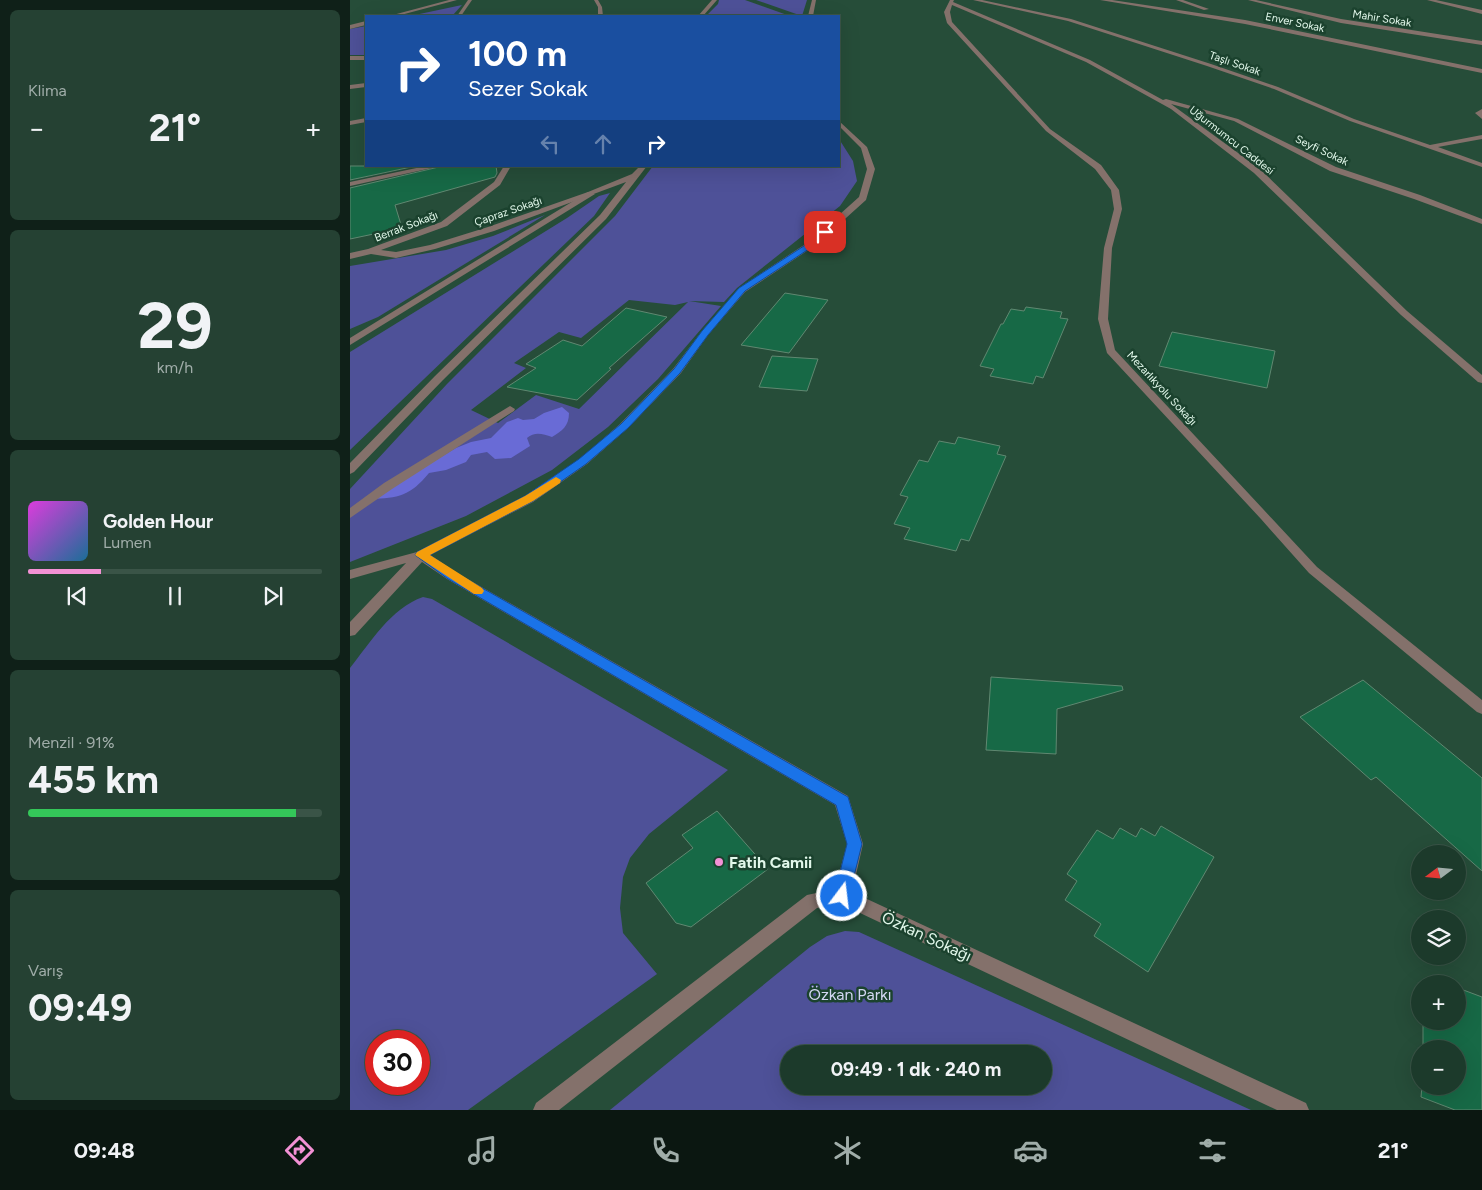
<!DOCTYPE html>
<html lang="tr">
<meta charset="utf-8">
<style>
body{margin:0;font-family:Figtree,sans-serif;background:#254133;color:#f1f3f6;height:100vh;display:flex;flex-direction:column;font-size:19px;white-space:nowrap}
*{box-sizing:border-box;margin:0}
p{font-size:16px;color:#a0ada9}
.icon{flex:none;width:28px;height:28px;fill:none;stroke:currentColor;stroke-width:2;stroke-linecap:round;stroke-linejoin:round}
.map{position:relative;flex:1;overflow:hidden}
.sheet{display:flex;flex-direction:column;gap:10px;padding:10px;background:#0f2018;width:350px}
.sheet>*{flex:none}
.guide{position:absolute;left:15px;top:15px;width:475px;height:152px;border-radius:0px;box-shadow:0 5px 20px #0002,0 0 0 1px #3a5447;background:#1a4fa0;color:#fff;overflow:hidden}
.needle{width:32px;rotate:254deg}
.controls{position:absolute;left:1061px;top:845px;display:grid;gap:10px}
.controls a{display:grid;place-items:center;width:55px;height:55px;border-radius:50%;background:#1c3a2b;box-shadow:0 5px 20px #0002,0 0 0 1px #3a5447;font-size:25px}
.speed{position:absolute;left:15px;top:1030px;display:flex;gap:10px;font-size:25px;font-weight:700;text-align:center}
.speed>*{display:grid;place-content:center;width:65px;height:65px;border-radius:50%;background:#1c3a2b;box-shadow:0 5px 20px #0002,0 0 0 1px #3a5447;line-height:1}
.speed .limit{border:8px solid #d22;background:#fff;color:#111}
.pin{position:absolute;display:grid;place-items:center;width:42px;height:42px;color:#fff;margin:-21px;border-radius:10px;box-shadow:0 2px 8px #0006}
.me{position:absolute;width:55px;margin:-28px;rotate:15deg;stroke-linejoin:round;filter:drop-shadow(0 0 4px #0008)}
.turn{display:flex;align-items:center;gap:18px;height:105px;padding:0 20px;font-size:22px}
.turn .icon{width:65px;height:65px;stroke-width:2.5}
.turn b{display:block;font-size:35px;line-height:42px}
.lanes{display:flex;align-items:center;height:48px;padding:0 20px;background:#0003;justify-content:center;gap:25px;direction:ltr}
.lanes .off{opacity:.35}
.big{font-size:38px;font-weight:700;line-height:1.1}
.sheet .widget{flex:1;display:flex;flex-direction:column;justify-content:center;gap:8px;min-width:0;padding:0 18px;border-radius:8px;background:#254133}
.sheet .dial{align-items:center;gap:0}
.dial b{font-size:65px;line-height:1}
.song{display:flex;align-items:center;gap:15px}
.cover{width:60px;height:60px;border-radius:8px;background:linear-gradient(135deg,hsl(300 70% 55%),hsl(200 70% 35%))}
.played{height:5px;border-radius:2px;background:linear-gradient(90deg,#f391d5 25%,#3a5447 25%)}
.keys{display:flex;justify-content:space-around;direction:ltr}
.heat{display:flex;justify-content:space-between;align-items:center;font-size:28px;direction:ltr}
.charge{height:8px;border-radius:4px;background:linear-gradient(90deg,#34c759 91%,#3a5447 0)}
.trip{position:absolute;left:430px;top:1045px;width:272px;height:50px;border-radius:25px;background:#1c3a2b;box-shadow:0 5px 20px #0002,0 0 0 1px #3a5447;font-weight:700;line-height:50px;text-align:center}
.tabs{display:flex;height:80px;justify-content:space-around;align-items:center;background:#0b1711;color:#a0ada9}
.tabs .icon{width:35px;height:35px}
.tabs .current{color:#f391d5}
.tabs b{font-size:22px;color:#f1f3f6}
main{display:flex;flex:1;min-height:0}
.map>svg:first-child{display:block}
</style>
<main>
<section class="sheet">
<div class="widget"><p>Klima</p>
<div class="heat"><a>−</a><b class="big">21°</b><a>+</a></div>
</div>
<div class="widget dial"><b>29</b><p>km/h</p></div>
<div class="widget">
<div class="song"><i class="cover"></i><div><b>Golden Hour</b><p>Lumen</p></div></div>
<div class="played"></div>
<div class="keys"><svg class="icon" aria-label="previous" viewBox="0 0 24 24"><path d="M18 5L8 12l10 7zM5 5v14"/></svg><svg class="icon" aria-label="pause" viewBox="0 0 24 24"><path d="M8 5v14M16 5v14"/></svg><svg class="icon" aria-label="next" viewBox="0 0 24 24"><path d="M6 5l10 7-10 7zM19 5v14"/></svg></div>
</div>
<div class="widget"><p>Menzil · 91%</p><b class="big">455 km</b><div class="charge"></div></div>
<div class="widget"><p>Varış</p><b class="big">09:49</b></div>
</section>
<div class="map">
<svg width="1132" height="1110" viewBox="0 0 1132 1110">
<rect width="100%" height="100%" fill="#264d39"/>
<g fill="#4e5198" fill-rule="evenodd">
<polygon points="369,0 395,0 440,16 356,16 368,4"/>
<polygon points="406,0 457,0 452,16"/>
<polygon points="112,5 102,16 60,16"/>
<polygon points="16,26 16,55 0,55 0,29"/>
<path d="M489,139L503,161L507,181L490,206L387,288L374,302L339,301L371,306L308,379L258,427L202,470L116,516L0,562V489L97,384L265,216L303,166H489ZM279,300L325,305L338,302L229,409L186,395L148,423L121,410L176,368L164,363L209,332L231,338Z"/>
<polygon points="260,193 244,216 0,450 0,352 217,218 249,196"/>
<polygon points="195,215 28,317 0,329 0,266 96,250 143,236"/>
<path d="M73,597L82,599L378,770L299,834L280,858L273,877L270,908L273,933L307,974L118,1110H0V668C20,643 41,608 73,597ZM26,1041H69V1084H26Z"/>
<path d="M495,931L509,932L901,1110H260L460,947L477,936ZM439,1054H694V1086H439Z"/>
</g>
<path fill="#696bd6" d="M212,407L219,413C219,426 212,431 202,437C193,434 185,431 177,438L180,446L161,458L145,459L137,452L121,455L116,462L96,470L79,473C60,496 49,498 20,499L106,448L121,442L141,438L157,422L168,418L173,420L184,419L194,413Z"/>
<g fill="#176946" stroke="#608871">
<polygon points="0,166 66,166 0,180"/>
<polygon points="93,166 146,166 147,173 145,177 45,205 52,228 0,239 0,188"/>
<polygon points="435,293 478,300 439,353 391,345"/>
<polygon points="676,307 712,312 710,318 718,319 693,378 686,376 683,384 640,376 644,369 630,366 651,324 653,324 661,309 674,311"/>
<polygon points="276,308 317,317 259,368 261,369 227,400 157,387 186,368 176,364 213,340 232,346"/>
<polygon points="822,332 925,351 917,388 809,366"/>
<polygon points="422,356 468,359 457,391 409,387"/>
<polygon points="608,437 650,446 647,454 656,456 619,541 611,539 606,551 554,539 560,528 544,524 558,497 550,495 569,460 578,462 589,441 605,444"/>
<polygon points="641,677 772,686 773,690 707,709 706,754 636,750"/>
<polygon points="1013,680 1132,778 1132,871 1026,777 1021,780 950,717"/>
<polygon points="367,811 418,869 341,927 326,923 296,883 343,848 332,835"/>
<polygon points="811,826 864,857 798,972 744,936 751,924 715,900 727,881 717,874 747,830 763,839 770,828 786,837 791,828 805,836"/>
<polygon points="1108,988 1132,997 1132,1110 1105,1110 1071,1097 1072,1086 1108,1086 1108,1049 1073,1049 1073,1021 1108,1021"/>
</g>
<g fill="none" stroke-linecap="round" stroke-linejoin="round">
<g fill="#84716b" fill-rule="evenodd">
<polygon points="238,192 245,194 0,345 0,338"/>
<polygon points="160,406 165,409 164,411 42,489 0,518 0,508 34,483"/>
</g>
<g fill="#84716b" fill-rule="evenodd">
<polygon points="99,0 107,0 47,16 39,16"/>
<polygon points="118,0 122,0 111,16 107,16"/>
<polygon points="244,0 248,0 252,7 253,16 248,16 248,7"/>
<polygon points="362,0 367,0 353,16 348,16"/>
<polygon points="462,0 466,0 463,16 458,16"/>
<polygon points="600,0 604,0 603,2 740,60 813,100 816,99 888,119 986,167 1070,195 1132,219 1132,224 1064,199 980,171 884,121 821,104 910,169 1057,311 1132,375 1132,383 1128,382 1051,315 904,173 821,109 736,62 602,5 600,12 602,22 700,129 751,165 769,190 772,209 762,248 758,319 765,350 967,567 1132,700 1132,714 1127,712 959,573 911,519 757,353 748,319 754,248 764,209 761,190 745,169 696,131 597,23 594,12"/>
<polygon points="623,0 632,0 721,19 861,64 928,87 1004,119 1080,145 1132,135 1132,139 1088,147 1132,163 1132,167 1000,121 924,89 857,66 718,21"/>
<polygon points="750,0 762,0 895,20 1132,69 1132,73 895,24"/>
<polygon points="826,0 833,0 859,9 854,10"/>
<polygon points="898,0 906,0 991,19 1132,41 1132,45 991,23"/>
<polygon points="1077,0 1086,0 1132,10 1132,14"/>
<polygon points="16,21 16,25 0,29 0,25"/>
<rect x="0" y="56" width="16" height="4"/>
<polygon points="16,83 16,87 0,89 0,85"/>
<polygon points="1132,109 1132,119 1125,113"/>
<polygon points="16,118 16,122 0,125 0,121"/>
<polygon points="489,121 517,147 525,169 516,200 466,245 395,292 358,335 331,373 278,428 237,464 183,502 80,555 107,573 498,796 513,844 502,892 956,1103 959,1110 927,1110 491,904 467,908 209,1110 183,1110 186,1103 457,895 485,889 497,844 485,805 97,579 72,562 5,635 0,636 0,622 56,563 0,579 0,570 67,552 175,496 229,460 270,424 323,369 352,331 389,288 460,241 509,197 517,169 511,148 489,126"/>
<polygon points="76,166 91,166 0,186 0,182"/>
<polygon points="154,166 161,166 150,185 97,226 31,250 46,252 80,245 138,227 238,192 282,174 290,166 297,166 256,219 93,380 4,472 0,474 0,463 85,376 250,215 276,182 144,231 85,249 46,258 21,254 0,259 0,253 18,249 91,222 144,182"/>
</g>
</g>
<polygon fill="#1a73e8" stroke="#114b97" points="473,230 479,232 465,245 395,291 358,335 330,373 278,428 236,464 183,501 80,555 106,573 498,797 512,844 499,896 497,901 492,903 486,901 484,896 497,844 486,805 98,579 65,555 67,552 175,496 229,459 271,424 324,369 352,331 389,288 460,242"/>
<polygon fill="#f59e0b" points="206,477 211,480 210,483 183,501 80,555 132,588 134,591 132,594 124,594 65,555 67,552 175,496"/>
<circle fill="#f391d5" stroke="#1b422e" stroke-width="2" cx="369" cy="862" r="5"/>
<g text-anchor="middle" stroke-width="5" stroke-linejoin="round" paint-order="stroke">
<g font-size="11" fill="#e2f8eb" stroke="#1b422e">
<text transform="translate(1032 18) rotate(9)" y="4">Mahir Sokak</text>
<text transform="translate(945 22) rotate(12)" y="4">Enver Sokak</text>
<text transform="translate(885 63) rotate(19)" y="4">Taşlı Sokak</text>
<text transform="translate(882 140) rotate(38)" y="4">Uğurmumcu Caddesi</text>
<text transform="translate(972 150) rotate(25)" y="4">Seyfi Sokak</text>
<text transform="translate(158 211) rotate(-19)" y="4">Çapraz Sokağı</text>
<text transform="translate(56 226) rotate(-21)" y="4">Berrak Sokağı</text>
<text transform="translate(812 388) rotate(47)" y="4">Mezarlıkyolu Sokağı</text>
</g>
<g font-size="16" font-weight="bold" fill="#e2f8eb" stroke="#1b422e" text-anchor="start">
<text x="379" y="868">Fatih Camii</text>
</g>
<g font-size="16" fill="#e2f8eb" stroke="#1b422e">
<text transform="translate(577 936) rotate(25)" y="6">Özkan Sokağı</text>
</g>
<g font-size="16" fill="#d3d7f3" stroke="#1b422e">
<text x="500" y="1000">Özkan Parkı</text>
</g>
</g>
</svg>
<div class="controls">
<a><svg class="needle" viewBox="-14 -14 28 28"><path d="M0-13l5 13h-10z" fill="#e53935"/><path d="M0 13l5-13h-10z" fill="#a0ada9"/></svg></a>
<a><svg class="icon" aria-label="layers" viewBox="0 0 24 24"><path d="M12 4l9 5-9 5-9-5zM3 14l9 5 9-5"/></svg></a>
<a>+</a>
<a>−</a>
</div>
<div class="speed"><div class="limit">30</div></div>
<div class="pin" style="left:475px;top:232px;background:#d93025"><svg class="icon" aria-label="arrive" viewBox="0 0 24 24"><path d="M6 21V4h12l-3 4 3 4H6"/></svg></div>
<svg class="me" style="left:492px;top:896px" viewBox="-20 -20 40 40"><circle r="17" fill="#1a73e8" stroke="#fff" stroke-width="3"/><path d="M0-11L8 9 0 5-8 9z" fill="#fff"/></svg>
<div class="trip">09:49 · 1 dk · 240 m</div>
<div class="guide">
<div class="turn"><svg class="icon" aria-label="right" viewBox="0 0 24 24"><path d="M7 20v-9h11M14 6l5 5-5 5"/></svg><div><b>100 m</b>Sezer Sokak</div></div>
<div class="lanes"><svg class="icon off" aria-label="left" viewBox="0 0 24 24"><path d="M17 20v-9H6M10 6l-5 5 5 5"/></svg><svg class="icon off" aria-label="ahead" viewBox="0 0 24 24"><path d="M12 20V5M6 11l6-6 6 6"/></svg><svg class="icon" aria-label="right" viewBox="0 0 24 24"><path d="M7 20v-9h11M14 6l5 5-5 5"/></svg></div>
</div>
</div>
</main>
<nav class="tabs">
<b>09:48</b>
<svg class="icon current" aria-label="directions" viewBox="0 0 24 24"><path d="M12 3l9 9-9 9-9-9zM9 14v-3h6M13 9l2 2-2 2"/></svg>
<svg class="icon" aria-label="music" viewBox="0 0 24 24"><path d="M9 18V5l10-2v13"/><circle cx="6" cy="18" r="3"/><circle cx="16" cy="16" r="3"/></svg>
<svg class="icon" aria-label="phone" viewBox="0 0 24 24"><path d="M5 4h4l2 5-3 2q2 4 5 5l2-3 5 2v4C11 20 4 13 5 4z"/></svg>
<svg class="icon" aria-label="climate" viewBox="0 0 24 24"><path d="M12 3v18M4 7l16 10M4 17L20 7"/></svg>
<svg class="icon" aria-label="car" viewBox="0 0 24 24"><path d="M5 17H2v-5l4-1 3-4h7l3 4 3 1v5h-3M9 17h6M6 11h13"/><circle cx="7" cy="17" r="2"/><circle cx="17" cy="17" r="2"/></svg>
<svg class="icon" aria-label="filters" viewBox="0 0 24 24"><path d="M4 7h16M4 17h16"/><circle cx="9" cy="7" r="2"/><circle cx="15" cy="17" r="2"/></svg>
<b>21°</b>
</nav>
